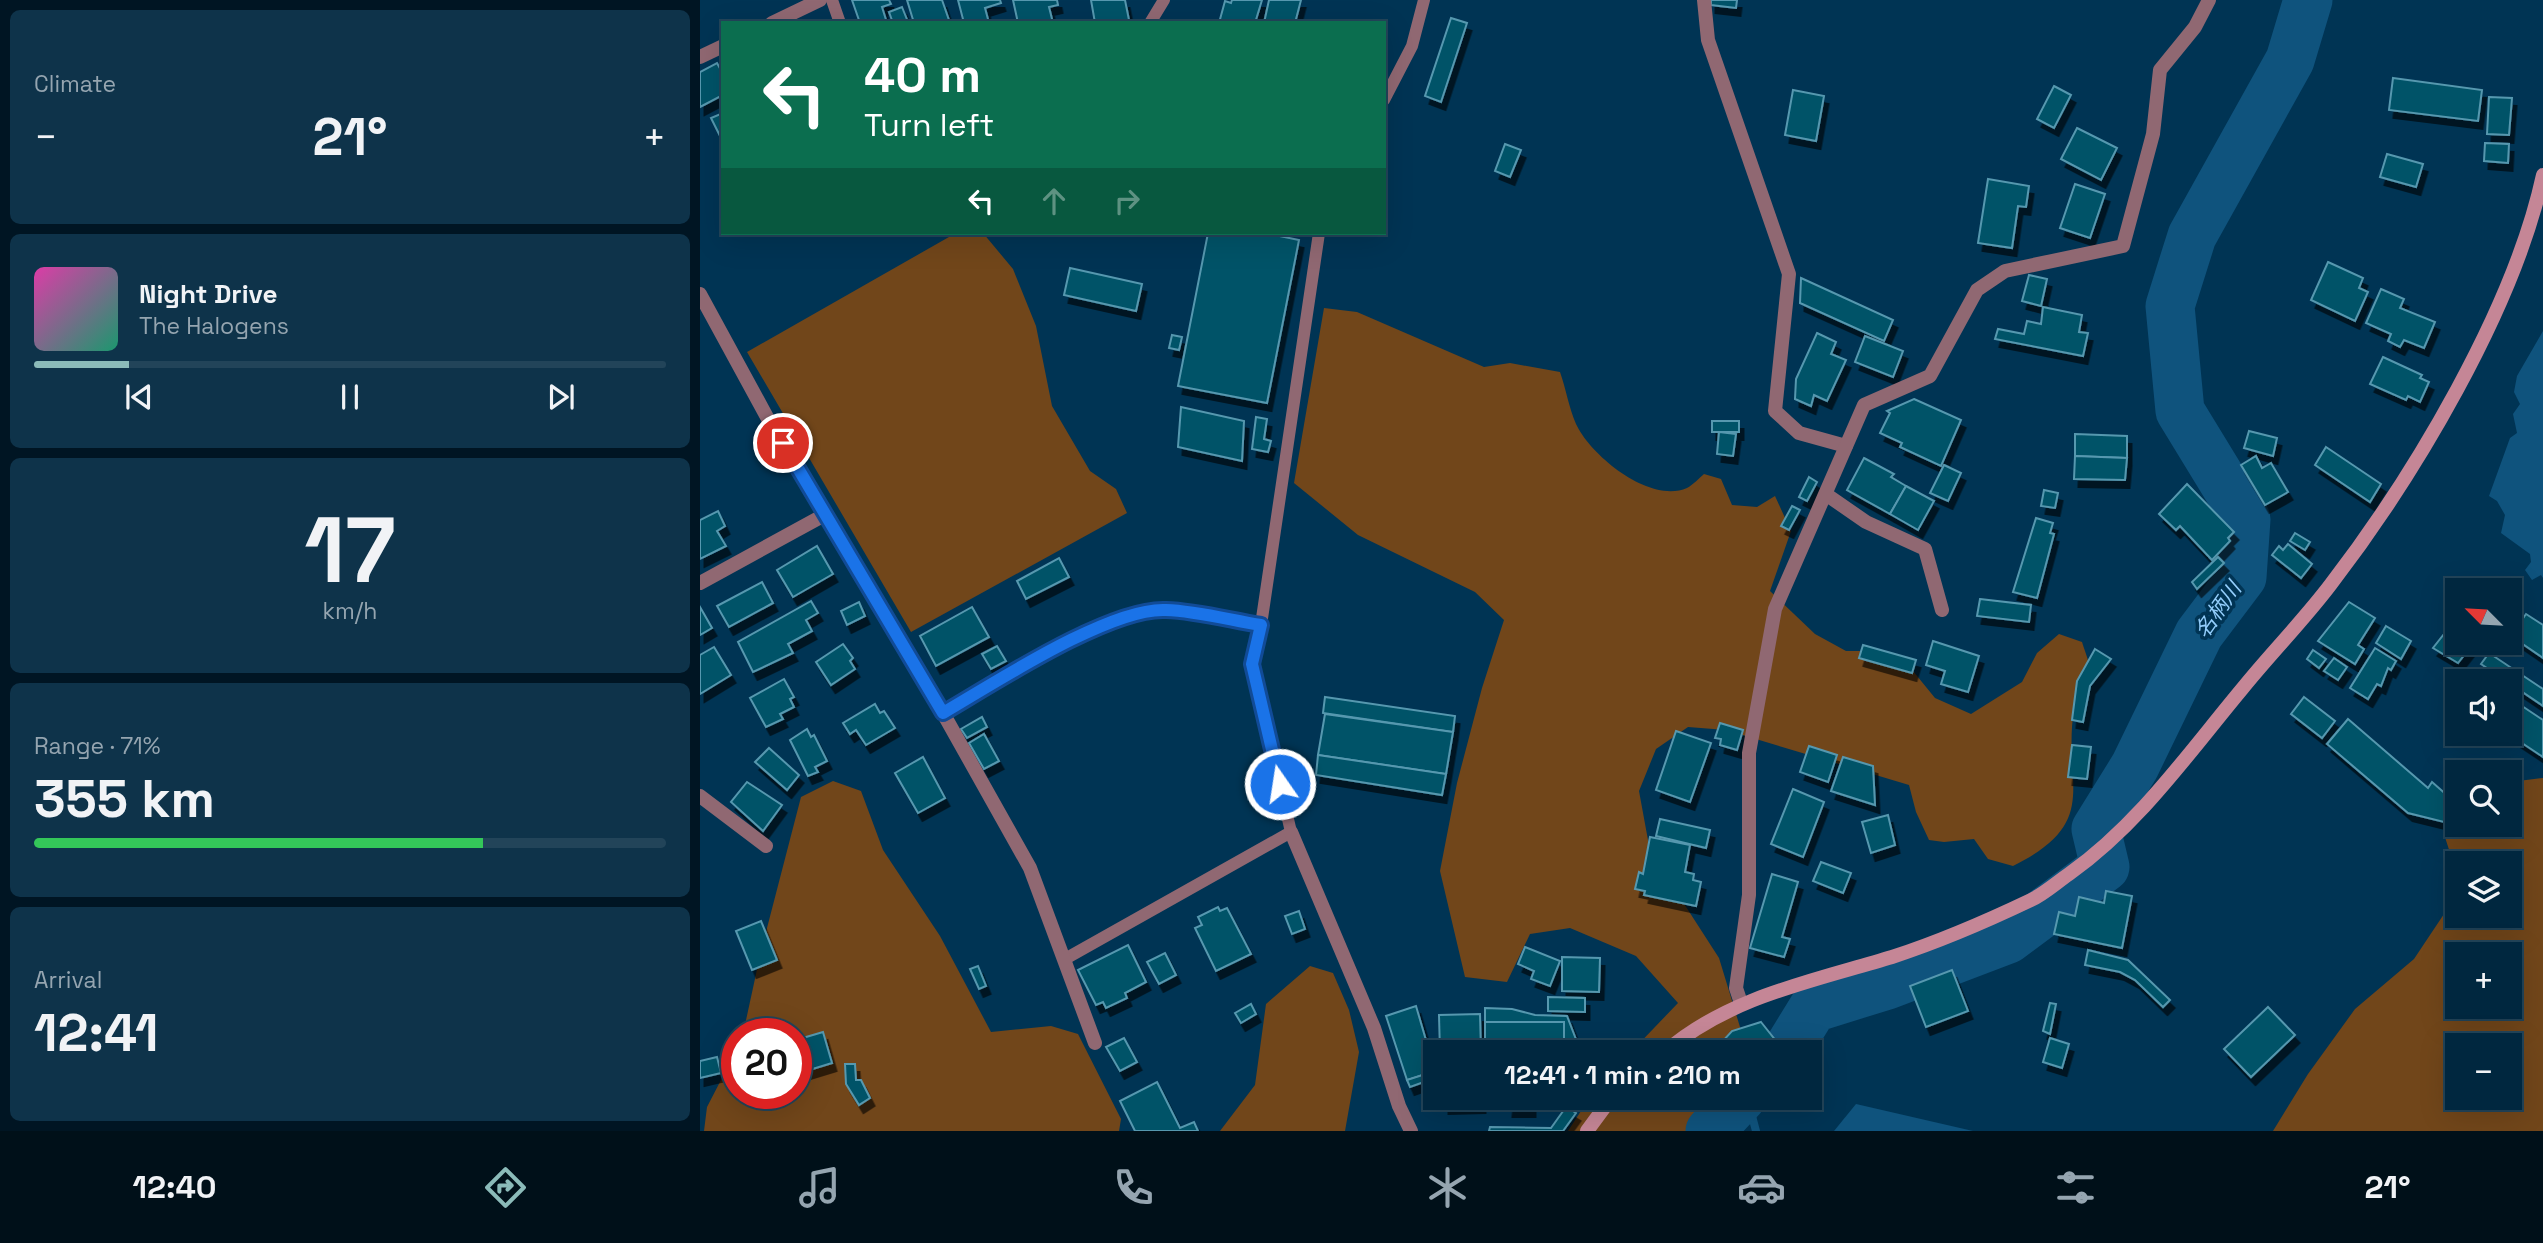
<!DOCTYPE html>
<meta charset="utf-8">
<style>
body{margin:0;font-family:"Space Grotesk","Noto Sans JP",sans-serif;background:#0e334a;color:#f1f3f6;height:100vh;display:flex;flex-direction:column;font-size:26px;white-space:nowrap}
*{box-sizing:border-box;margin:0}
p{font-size:23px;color:#95a5b0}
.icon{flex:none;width:38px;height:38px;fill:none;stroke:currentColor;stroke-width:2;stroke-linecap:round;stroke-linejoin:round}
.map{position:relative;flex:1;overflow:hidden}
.panel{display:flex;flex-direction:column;gap:10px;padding:10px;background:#001523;width:700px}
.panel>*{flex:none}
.hud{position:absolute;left:21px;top:21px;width:665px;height:214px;border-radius:0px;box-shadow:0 7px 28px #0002,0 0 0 2px #224459;background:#0b6e4f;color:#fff;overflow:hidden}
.needle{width:46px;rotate:294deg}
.buttons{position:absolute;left:1745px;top:578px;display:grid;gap:14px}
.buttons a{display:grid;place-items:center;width:77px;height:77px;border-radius:0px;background:#00273f;box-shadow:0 7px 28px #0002,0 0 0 2px #224459;font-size:35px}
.speed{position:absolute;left:21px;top:1018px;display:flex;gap:14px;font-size:35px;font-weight:700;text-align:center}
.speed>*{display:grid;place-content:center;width:91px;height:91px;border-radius:50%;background:#00273f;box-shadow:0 7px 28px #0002,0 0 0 2px #224459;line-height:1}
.speed .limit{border:10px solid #d22;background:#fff;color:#111}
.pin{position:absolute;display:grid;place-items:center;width:60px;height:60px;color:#fff;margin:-30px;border:4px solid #fff;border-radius:50%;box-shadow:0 2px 7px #0007}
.me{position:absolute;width:77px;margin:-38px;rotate:347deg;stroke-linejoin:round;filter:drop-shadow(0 0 5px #0008)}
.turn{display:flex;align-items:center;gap:24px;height:147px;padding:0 28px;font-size:32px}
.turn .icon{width:91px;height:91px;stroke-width:2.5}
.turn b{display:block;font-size:49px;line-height:60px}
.lanes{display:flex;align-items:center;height:66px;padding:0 28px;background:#0003;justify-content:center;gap:35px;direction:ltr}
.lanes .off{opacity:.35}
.big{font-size:52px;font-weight:800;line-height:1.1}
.panel .tile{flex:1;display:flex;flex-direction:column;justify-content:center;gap:10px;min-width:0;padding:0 24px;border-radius:10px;background:#0e334a}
.panel .dial{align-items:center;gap:0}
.dial b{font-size:91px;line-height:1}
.song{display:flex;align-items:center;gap:21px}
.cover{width:84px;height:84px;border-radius:10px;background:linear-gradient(135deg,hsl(320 70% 55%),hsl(160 70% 35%))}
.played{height:7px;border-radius:4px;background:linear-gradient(90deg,#8bbbb9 15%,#224459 15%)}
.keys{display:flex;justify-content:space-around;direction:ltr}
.heat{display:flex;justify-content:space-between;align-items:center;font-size:38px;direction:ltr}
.charge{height:10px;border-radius:5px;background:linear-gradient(90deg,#34c759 71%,#224459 0)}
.trip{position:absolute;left:723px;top:1040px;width:399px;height:70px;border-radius:0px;background:#00273f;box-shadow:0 7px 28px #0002,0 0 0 2px #224459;font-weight:800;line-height:70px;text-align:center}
.tab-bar{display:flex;height:112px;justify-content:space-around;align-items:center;background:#001019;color:#95a5b0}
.tab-bar .icon{width:49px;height:49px}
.tab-bar .selected{color:#8bbbb9}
.tab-bar b{font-size:32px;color:#f1f3f6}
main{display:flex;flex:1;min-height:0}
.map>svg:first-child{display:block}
</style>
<main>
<section class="panel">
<div class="tile"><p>Climate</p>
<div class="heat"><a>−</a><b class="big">21°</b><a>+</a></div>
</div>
<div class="tile">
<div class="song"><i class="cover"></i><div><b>Night Drive</b><p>The Halogens</p></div></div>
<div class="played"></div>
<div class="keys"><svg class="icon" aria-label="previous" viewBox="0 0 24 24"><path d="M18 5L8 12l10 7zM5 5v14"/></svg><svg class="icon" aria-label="pause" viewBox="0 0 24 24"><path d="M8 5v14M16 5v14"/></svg><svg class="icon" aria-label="next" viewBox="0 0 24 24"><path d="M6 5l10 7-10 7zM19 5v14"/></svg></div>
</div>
<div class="tile dial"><b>17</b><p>km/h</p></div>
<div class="tile"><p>Range · 71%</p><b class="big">355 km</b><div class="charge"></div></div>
<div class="tile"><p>Arrival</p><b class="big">12:41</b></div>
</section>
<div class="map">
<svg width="1843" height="1131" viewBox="0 0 1843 1131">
<defs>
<filter id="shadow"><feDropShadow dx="4.5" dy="8" stdDeviation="0" flood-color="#0009"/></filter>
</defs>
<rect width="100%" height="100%" fill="#003454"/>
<g fill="#71461a" fill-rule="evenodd">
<polygon points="256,233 283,233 313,269 336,326 352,406 390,471 416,489 427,513 211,632 47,352"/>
<path d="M624,308L657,312L784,367L810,363L860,372C866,389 869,408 876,424C891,456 950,504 987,488C993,485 999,478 1004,474L1021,479L1032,505L1057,507L1075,496L1091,531L1070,591L1115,634L1146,651H1178L1204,660L1235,698L1271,714L1322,682L1337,653L1359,634L1382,642C1384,649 1389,660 1389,668C1388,682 1376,695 1374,709C1362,785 1403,821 1313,866L1288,859L1274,839L1244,842L1229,840L1216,812L1209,785L1026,730L988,727L956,749L939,791L950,851L1019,958L1040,1027L1037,1052H931L978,1003L936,956L870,928L830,934L807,982L765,977L740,871L757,783L782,688L804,620L775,592L658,535L594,483Z"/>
<path d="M1843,778V1131H1573L1608,1074L1655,1009L1714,959L1752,902V859L1743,831L1757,814V824H1810V782ZM1757,863H1810V915H1757ZM1757,954H1810V1006H1757ZM1757,1045H1810V1097H1757Z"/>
<polygon points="133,781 161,791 183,850 240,936 291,1032 351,1026 378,1034 421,1119 419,1131 4,1131 7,1107 37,1049 37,1094 96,1094 96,1034 43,1034 61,951 101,797"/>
<polygon points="610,966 633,973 649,1010 659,1052 645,1131 520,1131 555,1085 566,1004"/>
<polygon points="890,1097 1030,1097 1023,1131 868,1131"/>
</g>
<g fill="#0f537d">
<polygon points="1843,331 1843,578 1841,575 1832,580 1825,570 1831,562 1830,554 1801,533 1805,515 1797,501 1789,496 1810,438 1817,433 1813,414 1820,404 1814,392 1817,376"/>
<polygon points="1156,1104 1273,1131 1134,1131"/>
</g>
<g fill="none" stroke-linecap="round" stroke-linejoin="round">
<polyline stroke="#0f537d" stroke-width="8" points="1047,1097 1056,1131"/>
<g stroke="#0f537d" stroke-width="49">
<polyline points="1086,1052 1113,1008 1187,985 1308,939 1405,867 1396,829 1435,766 1499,634 1542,577 1546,519 1480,411 1470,306 1492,236 1590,60 1608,0"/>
<polyline points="1010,1131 1042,1097"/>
</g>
</g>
<g fill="#005267" stroke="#5698af" stroke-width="2" filter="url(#shadow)">
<polygon points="152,0 189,0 191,4 182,7 187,23 160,23"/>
<polygon points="207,0 242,0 250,23 214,23"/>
<polygon points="258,0 300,0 301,3 285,8 289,23 264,23"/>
<polygon points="313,0 357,0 358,5 349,7 353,23 318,23"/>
<polygon points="391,0 425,0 429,20 395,23"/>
<polygon points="532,0 562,0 555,23 519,23 525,1 531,3"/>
<polygon points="569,0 601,0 595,23 564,23"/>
<polygon points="1011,0 1037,0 1036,8 1011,5"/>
<polygon points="202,7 208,22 193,23 189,12"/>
<polygon points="751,18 767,23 741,102 725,96"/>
<polygon points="17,63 23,74 23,95 0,107 0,72"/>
<polygon points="1693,78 1782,90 1778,121 1689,110"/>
<polygon points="1354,86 1371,95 1354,128 1337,119"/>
<polygon points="1093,90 1124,96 1116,141 1085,135"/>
<polygon points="1789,97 1812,98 1809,135 1787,134"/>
<polygon points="23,113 23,142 11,118"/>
<polygon points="1377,128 1417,148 1401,180 1361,159"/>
<polygon points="1785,143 1809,144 1808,163 1784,161"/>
<polygon points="805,144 821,150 810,177 795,171"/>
<polygon points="1687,154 1723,164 1716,187 1680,177"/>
<polygon points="1288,179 1329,186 1326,207 1318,206 1312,248 1278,243"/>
<polygon points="1375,184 1405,194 1390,238 1360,228"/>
<polygon points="508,233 565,233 599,240 567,403 478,386"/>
<polygon points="1628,262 1663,278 1659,288 1668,292 1655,321 1611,300"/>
<polygon points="370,268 442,284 436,311 364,295"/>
<polygon points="1329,275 1347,279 1341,306 1322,301"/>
<polygon points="1101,278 1193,320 1184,341 1100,303"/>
<polygon points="1681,289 1704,299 1700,308 1735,322 1724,348 1704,340 1700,347 1688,341 1691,334 1666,323"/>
<polygon points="1343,307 1382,315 1379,332 1388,333 1383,356 1295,339 1298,329 1324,334 1327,321 1341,324"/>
<polygon points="1117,333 1136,342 1131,354 1146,360 1127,401 1114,395 1111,406 1095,399 1096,379"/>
<polygon points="472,335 482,337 479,350 469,348"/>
<polygon points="1165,336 1203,351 1193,377 1155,362"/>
<polygon points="1683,357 1722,375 1720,378 1729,382 1720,402 1708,396 1706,400 1670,384"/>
<polygon points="1214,399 1261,420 1241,466 1200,447 1202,443 1180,433 1190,413 1187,411"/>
<polygon points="481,407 544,421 542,461 478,447"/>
<polygon points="556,417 567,419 564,439 571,441 568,452 552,449"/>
<rect x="1012" y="421" width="27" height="11"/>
<polygon points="1549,431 1577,438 1573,456 1544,448"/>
<polygon points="1019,432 1036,434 1033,456 1017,454"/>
<polygon points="1375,434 1427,436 1427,458 1375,456"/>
<polygon points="1626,447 1681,484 1670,502 1615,465"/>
<polygon points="1375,456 1427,458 1425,480 1374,479"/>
<polygon points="1556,456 1562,468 1571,463 1588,492 1565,505 1541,465"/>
<polygon points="1164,458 1194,474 1191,477 1206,486 1190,514 1147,490"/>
<polygon points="1244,465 1261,473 1248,501 1230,493"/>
<polygon points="1109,477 1117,482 1107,501 1099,497"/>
<polygon points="1487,484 1534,532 1528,538 1530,541 1512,560 1480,526 1476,530 1459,514"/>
<polygon points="1206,486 1234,501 1218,530 1190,514"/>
<polygon points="1344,490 1358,493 1355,508 1341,506"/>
<polygon points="1092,506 1100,510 1089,530 1081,526"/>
<polygon points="18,511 25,526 17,531 26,546 0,559 0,520"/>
<polygon points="1336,518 1353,523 1350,533 1354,534 1337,598 1313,592"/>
<polygon points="1595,533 1610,542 1605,550 1590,541"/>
<polygon points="1588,544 1612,564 1601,578 1572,555 1579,546 1583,550"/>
<polygon points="117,546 133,574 93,597 77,570"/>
<polygon points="1518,557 1524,563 1497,589 1492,582"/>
<polygon points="359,558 369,577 326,599 317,581"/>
<polygon points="62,582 73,603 29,627 17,606"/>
<polygon points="1280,599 1331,605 1329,622 1277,616"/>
<polygon points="111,601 118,613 106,620 112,631 88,644 93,653 53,672 38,642"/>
<polygon points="159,602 165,616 147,625 141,611"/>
<polygon points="1649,602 1675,618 1658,645 1664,649 1655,664 1618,641"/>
<polygon points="0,607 12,628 0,635"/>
<polygon points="272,607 289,637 236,666 220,636"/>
<polygon points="1826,614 1843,625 1843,658 1811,636"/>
<polygon points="1686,626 1711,641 1701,659 1676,643"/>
<polygon points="1744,634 1769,649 1758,663 1733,648"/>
<polygon points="1233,641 1279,656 1268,692 1241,684 1245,671 1226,665"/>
<polygon points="143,644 153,658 150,661 155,669 131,685 116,662"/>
<polygon points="1163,645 1216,660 1212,673 1159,658"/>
<polygon points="297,646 306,661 291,669 282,654"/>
<polygon points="14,647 31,675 0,694 0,655"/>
<polygon points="1675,648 1696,661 1691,670 1688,668 1681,686 1677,684 1668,699 1650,688"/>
<polygon points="1395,649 1411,659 1390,686 1383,722 1372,720 1377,681"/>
<polygon points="1613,650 1626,659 1619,668 1607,659"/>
<polygon points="1789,653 1843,689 1843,706 1781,664"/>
<polygon points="1634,658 1647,667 1638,680 1624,671"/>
<polygon points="84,679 94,697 90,699 94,707 80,714 83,719 66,727 50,698"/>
<polygon points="625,697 755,716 753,732 623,713"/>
<polygon points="1604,697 1635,721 1622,738 1591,714"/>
<polygon points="1810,698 1843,720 1843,757 1807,733"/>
<polygon points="175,704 180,713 184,711 195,728 166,745 156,730 150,734 143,723"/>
<polygon points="625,714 753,732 746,774 618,755"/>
<polygon points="282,717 287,727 267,738 261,729"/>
<polygon points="1648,719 1728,788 1732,782 1757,804 1757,812 1748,823 1708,813 1627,744"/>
<polygon points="1020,723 1043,730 1037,750 1020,745 1021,739 1015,738"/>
<polygon points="107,729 111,737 114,735 127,761 115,767 118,772 108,776 90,740"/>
<polygon points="976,731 1011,743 990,802 956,790"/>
<polygon points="284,734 299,761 284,769 269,743"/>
<polygon points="1372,745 1391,747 1387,779 1368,777"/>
<polygon points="1109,746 1137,755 1128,782 1100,772"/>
<polygon points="69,748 99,775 87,790 55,762"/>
<polygon points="618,755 746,774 742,795 616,775"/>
<polygon points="223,757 245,798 218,813 195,773"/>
<polygon points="1143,757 1173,766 1175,805 1131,791"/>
<polygon points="47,782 82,805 63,831 31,802"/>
<polygon points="1093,789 1124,802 1103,857 1071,844"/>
<polygon points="1188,815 1195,845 1171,853 1162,822"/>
<polygon points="960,819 1010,830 1006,848 956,836"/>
<polygon points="950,837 990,845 985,872 994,874 993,880 1001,882 996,906 944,895 945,891 935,889 939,872 943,874"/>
<polygon points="1121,862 1151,873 1143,893 1113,881"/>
<polygon points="1072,874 1098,882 1082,937 1090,939 1084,957 1050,948"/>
<polygon points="1406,891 1432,896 1422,948 1354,934 1359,912 1375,916 1379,897 1404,903"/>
<polygon points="518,907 520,911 527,908 551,954 516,971 495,928 502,925 498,917"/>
<polygon points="599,911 605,929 592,934 585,916"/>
<polygon points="61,921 77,960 52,970 36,931"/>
<polygon points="428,945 446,982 425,993 427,998 406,1008 403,1002 396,1005 378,970"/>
<polygon points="825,947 860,961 850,986 831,979 834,971 818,964"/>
<polygon points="1388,950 1428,960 1470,1000 1463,1007 1435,980 1420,972 1385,965"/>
<polygon points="465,953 476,975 459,984 447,962"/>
<polygon points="862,957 900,958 899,992 862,991"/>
<polygon points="278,966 286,986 279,989 270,969"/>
<polygon points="1252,970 1268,1011 1226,1027 1210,986"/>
<polygon points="848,997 885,998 885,1012 848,1011"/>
<polygon points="1350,1003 1356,1004 1350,1034 1343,1031"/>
<polygon points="551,1004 556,1014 541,1023 535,1013"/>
<polygon points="716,1006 735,1071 707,1080 686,1016"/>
<polygon points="1568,1007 1595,1035 1551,1077 1524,1049"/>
<polygon points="785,1008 812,1009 835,1015 867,1016 877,1042 864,1043 864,1022 785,1022"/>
<polygon points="780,1014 781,1052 740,1052 739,1015"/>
<polygon points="785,1022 864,1022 864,1043 859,1043 859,1052 785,1052"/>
<polygon points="1061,1022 1076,1041 1064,1052 1028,1052 1021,1043 1032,1031"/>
<polygon points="123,1032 132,1063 106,1071 96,1040"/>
<polygon points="424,1038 437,1062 420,1071 406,1047"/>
<polygon points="1350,1038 1369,1044 1362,1068 1343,1062"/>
<polygon points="17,1057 21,1073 0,1078 0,1061"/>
<polygon points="145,1064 155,1064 156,1080 161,1080 170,1098 159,1105 146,1084"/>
<polygon points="735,1071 735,1078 710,1087 707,1080"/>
<polygon points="457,1082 480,1128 494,1122 498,1131 435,1131 420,1101"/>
<polygon points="744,1097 781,1097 781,1105 744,1106"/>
<polygon points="785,1097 834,1097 833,1101 785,1101"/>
<polygon points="809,1101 831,1101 831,1109 808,1109"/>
<polygon points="866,1107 876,1113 863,1131 789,1131 790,1127 851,1128"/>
</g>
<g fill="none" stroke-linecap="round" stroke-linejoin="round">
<g stroke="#906872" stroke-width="12">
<polyline points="132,0 140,23"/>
<polyline points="450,23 464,0"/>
<polyline points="684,100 712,46 724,0"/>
<polyline points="365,959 591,832 552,664 561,625 619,233"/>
</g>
<g stroke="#906872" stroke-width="14">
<polyline points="1004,0 1008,40 1089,274 1075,411 1099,433 1146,446"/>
<polyline points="72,23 120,0"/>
<polyline points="0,57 23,46"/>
<polyline points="0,294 68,419 243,713 330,868 395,1043"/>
<polyline points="1127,495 1166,522 1225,549 1242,610"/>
<polyline points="0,583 126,514"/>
<path d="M243,713C293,685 411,606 465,609C497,611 530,620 561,625"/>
<polyline points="0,796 66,846"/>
<polyline points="591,832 674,1028 699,1106 711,1131"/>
<polyline points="1041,1003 1036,988 1049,895 1049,753 1075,609 1164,405 1230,376 1277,290 1305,271 1423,246 1453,134 1460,70 1495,27 1509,0"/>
</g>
<g stroke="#c58696" stroke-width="14">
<path d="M965,1052C1028,997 1113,981 1192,957C1238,942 1287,921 1331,900C1344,894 1356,883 1369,874C1439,824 1487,755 1542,689C1571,653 1603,621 1631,584C1714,476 1814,309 1843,175"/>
<polyline points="887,1131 912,1097"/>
</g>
</g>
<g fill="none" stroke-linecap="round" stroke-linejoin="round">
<defs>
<path id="route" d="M83,443L243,713C293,684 410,607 466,610C497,611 530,620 561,625L552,664L580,784"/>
</defs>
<use href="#route" stroke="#114b97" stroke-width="18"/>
<use href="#route" stroke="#1a73e8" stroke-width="12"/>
</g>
<g text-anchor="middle" stroke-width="7" stroke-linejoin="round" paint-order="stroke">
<g font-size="21" font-style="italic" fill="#92cdfb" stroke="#003454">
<text transform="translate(1518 610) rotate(-55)" y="7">名柄川</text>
</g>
</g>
</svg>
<div class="buttons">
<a><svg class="needle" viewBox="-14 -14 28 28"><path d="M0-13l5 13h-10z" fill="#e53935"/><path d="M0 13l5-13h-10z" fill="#95a5b0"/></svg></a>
<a><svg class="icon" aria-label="sound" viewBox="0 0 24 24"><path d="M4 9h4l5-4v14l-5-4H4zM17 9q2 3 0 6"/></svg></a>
<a><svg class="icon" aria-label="search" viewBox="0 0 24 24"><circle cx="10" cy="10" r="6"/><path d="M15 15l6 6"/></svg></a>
<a><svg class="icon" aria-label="layers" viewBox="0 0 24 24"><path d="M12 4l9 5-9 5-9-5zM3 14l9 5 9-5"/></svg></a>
<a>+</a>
<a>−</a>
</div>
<div class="speed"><div class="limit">20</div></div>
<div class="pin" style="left:83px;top:443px;background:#d93025"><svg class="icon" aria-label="arrive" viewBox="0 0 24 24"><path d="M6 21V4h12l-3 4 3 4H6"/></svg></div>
<svg class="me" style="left:580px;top:784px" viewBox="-20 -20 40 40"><circle r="17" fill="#1a73e8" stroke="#fff" stroke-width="3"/><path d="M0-11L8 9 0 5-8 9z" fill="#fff"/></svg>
<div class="trip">12:41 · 1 min · 210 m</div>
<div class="hud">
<div class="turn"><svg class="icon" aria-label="left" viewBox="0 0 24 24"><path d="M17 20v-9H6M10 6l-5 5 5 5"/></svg><div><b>40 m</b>Turn left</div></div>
<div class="lanes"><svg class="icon" aria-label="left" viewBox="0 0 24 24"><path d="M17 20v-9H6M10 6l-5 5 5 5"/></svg><svg class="icon off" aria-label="ahead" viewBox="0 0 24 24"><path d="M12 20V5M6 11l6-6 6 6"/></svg><svg class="icon off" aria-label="right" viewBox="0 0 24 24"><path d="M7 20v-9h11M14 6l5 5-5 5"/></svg></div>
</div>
</div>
</main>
<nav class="tab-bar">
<b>12:40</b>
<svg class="icon selected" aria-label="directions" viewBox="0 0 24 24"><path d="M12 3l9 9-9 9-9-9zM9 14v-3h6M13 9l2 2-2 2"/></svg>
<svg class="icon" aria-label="music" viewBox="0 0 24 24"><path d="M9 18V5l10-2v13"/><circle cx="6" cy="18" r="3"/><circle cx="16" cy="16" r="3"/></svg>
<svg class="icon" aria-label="phone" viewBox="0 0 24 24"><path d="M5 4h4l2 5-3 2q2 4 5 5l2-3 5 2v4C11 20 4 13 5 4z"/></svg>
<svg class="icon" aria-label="climate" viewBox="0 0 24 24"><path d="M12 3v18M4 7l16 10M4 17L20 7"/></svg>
<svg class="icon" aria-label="car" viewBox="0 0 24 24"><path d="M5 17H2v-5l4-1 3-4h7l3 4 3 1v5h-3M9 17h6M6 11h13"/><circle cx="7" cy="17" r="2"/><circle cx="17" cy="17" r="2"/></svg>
<svg class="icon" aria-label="filters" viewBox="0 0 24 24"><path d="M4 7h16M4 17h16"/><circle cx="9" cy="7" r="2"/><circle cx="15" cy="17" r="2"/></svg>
<b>21°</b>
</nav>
